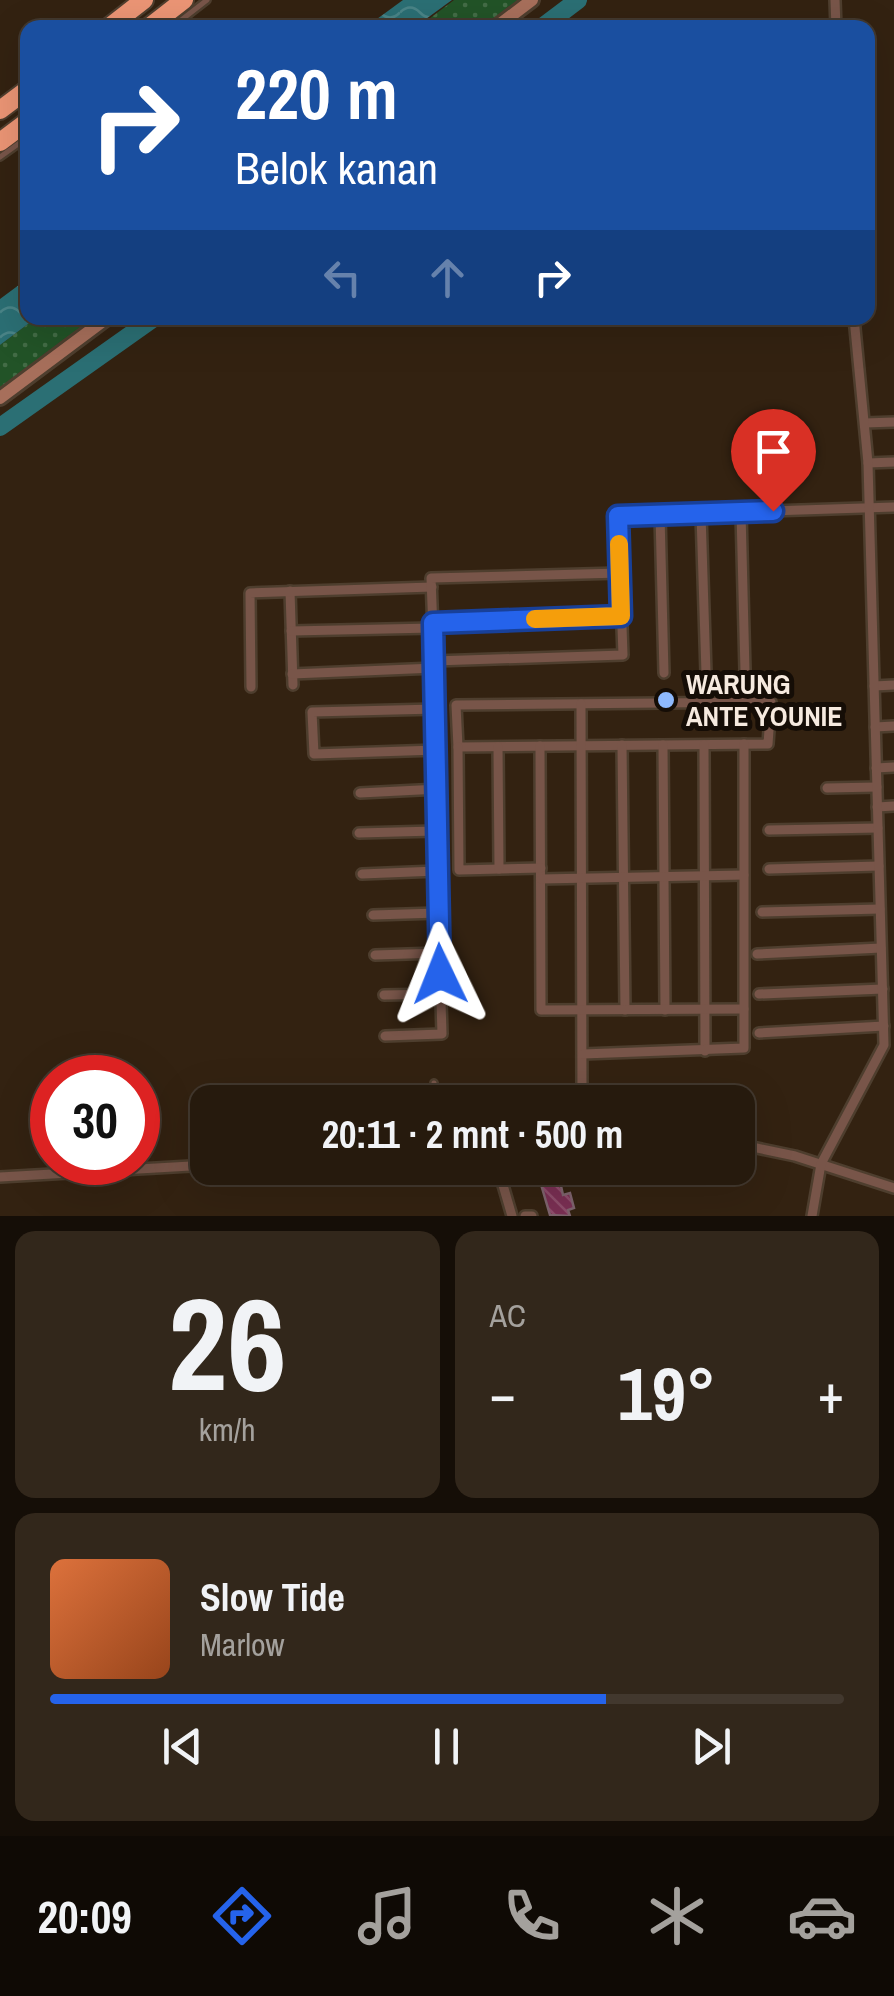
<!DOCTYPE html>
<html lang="id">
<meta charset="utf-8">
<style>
body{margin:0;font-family:"Archivo Narrow",sans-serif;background:#32271b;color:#f1f3f6;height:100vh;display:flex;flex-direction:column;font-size:38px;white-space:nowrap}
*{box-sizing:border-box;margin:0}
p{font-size:32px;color:#a4a19d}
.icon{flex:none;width:55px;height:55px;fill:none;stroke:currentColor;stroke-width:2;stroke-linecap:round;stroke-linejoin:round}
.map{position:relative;height:1216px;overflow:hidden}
.drawer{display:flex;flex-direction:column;gap:15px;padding:15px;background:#150e07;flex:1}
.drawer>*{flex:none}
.top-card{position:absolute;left:20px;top:20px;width:855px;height:305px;border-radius:20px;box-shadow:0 10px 40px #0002,0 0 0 2px #42382e;background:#1a4fa0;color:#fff;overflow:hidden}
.speed{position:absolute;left:30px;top:1055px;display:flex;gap:20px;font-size:50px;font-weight:700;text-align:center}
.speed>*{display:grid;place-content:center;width:130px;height:130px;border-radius:50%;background:#261a0d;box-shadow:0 10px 40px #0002,0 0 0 2px #42382e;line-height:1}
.speed .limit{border:15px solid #d22;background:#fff;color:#111}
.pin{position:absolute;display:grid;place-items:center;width:85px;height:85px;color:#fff;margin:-102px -42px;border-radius:50% 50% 50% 0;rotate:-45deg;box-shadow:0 0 10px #0007}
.pin .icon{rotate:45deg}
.me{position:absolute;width:110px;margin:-55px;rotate:358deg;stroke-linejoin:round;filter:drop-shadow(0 0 8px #0008)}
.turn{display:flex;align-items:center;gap:35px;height:210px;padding:0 50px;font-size:45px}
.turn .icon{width:130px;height:130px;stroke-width:2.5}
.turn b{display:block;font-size:70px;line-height:85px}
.lanes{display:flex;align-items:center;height:95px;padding:0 50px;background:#0003;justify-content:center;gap:50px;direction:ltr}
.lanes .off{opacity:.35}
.big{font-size:75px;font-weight:700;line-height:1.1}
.drawer .tile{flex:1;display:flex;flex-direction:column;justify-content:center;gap:15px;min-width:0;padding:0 35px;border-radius:20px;background:#32271b}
.drawer .dial{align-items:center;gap:0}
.dial b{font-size:130px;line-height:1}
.song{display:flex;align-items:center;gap:30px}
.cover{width:120px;height:120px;border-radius:15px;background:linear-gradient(135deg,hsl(20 70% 55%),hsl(20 70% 35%))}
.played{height:10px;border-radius:5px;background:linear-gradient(90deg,#2563eb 70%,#42382e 70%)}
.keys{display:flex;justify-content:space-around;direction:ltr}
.heat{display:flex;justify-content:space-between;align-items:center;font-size:55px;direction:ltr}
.drawer .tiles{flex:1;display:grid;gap:15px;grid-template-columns:1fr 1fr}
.tile:last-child{grid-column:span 2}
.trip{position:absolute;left:190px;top:1085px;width:565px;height:100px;border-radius:20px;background:#261a0d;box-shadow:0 10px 40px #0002,0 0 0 2px #42382e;font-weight:700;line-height:100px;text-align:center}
.tabs{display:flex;height:160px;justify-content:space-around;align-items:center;background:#0f0a05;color:#a4a19d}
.tabs .icon{width:70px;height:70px}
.tabs .current{color:#2563eb}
.tabs b{font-size:45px;color:#f1f3f6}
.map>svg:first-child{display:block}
</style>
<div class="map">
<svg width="894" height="1216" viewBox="0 0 894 1216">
<defs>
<pattern id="grass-dots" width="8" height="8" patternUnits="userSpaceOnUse" patternTransform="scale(2.5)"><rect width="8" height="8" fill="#225327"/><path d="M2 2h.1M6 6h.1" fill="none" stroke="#436c46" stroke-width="1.8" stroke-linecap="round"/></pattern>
<pattern id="water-waves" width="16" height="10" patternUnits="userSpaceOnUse" patternTransform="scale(2.5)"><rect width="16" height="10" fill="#2b6f74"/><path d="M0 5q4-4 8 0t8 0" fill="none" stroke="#4a8487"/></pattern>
<pattern id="building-back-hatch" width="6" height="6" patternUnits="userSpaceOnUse" patternTransform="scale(2.5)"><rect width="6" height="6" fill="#7a2f53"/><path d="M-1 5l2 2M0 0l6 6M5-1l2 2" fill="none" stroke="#8e4d6b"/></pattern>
</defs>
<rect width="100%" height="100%" fill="#321"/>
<g fill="url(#grass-dots)">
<polygon points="454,0 533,0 496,27 417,28"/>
<polygon points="36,318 107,318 0,398 0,345"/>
</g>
<g fill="url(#water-waves)">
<polygon points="403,0 452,0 415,27 366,27"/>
<polygon points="27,279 28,318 36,318 0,345 0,299"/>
</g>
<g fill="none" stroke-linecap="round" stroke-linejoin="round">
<g stroke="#2b6f74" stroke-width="18">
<polyline points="541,28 578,0"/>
<polyline points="0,427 154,318"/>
</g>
</g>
<polygon fill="url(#building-back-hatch)" stroke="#7e636d" stroke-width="2.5" points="559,1177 563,1195 570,1193 574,1208 568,1210 570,1216 550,1215 540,1181"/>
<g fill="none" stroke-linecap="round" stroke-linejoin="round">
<defs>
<g id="service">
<polyline points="171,28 207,0"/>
<polyline points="0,157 28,137"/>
<polyline points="434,1083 437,1102"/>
</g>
<g id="minor">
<polyline points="835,0 836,28"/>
<polyline points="865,423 894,422"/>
<polyline points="868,463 894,462"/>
<polyline points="741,512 745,671"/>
<polyline points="701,514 706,673"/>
<polyline points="660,515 664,673"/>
<polyline points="290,591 293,685"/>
<polyline points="433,623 621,616"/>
<polyline points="291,631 433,628"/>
<polyline points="434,661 623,655 618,516 894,507"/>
<polyline points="292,674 435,668"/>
<polyline points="874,686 894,685"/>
<polyline points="251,687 250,593 432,587"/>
<polygon points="771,702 768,744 458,747 456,705"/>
<polyline points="581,704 582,1102"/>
<polyline points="436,709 312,712 314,754 437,750"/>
<polyline points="875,727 894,726"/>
<polyline points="622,745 625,1010"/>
<polyline points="663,745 665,1010"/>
<polyline points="704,745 705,1051"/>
<polyline points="540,746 541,1010 744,1009"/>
<polyline points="458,747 459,870 541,868"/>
<polyline points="498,747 499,869"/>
<polyline points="876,768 894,767"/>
<polyline points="827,788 877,787"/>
<polyline points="360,793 439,789"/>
<polyline points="877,807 894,806"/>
<polyline points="769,830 878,828"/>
<polyline points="359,833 435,831"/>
<polyline points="769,869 879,866"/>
<polyline points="362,874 437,871"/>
<polyline points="541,879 744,875"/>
<polyline points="762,912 880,909"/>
<polyline points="373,915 438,913"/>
<polyline points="757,954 881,948"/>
<polyline points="375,955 439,953"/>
<polyline points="759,994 883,989"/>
<polyline points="384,995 441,994"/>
<polyline points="759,1033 884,1026"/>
<polyline points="385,1036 442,1034 435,800 439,789 431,578 620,573"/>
<polyline points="583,1054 744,1048 744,744"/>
<polyline points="738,1144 795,1156 894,1188"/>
<polyline points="498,1168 512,1216"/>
<polyline points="0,1177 208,1165"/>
<polyline points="525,1216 532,1216"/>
<polyline points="812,1216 821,1164 884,1045 868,463 854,318"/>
</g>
<g id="secondary">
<polyline points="495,28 532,0"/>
<polyline points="0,398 107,318"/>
</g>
<g id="motorway">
<polyline points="108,28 144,0"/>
<polyline points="148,28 184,0"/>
<polyline points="0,110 28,89"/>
<polyline points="0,142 28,121"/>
</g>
</defs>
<use href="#service" stroke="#4e3e2e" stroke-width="10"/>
<use href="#minor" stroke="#4e3e2e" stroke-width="14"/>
<use href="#secondary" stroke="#4e3e2e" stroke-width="18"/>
<use href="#motorway" stroke="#4e3e2e" stroke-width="22"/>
<use href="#service" stroke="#785549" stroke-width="5"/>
<use href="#minor" stroke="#785549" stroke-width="9"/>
<use href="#secondary" stroke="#a76f5b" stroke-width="12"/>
<use href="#motorway" stroke="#eb9575" stroke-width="18"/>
</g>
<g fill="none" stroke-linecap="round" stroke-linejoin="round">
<defs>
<polyline id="route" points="440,974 433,623 621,616 618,516 773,511"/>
</defs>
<use href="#route" stroke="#184099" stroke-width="25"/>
<use href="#route" stroke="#2563eb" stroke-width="18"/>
<polyline stroke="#f59e0b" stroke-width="18" points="535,619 621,616 619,544"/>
</g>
<circle fill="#8eb9fd" stroke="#150d06" stroke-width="4" cx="666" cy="700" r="10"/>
<g text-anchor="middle" stroke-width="10" stroke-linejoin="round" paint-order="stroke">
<g font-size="28" font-weight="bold" fill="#f6eadf" stroke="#150d06" text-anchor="start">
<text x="686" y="694">WARUNG<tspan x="686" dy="32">ANTE YOUNIE</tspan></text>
</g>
</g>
</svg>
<div class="speed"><div class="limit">30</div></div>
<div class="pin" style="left:773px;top:511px;background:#d93025"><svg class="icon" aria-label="arrive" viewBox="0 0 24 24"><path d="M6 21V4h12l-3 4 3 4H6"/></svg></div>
<svg class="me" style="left:440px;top:974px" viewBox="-20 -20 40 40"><path d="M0-17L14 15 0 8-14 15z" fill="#2563eb" stroke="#fff" stroke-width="4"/></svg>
<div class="trip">20:11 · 2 mnt · 500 m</div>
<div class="top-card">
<div class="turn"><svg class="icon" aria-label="right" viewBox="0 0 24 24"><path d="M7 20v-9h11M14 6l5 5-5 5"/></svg><div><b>220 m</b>Belok kanan</div></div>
<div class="lanes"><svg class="icon off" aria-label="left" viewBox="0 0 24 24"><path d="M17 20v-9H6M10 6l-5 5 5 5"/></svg><svg class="icon off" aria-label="ahead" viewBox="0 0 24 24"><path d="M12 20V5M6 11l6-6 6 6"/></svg><svg class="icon" aria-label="right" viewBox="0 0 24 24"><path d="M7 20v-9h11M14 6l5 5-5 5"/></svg></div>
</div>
</div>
<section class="drawer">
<div class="tiles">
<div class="tile dial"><b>26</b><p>km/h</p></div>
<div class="tile"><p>AC</p>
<div class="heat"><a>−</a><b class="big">19°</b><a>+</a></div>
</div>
<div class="tile">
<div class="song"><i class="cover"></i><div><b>Slow Tide</b><p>Marlow</p></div></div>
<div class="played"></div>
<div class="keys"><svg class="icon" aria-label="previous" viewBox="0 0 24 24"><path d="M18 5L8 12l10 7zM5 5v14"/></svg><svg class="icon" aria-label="pause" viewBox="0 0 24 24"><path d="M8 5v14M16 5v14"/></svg><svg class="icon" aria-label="next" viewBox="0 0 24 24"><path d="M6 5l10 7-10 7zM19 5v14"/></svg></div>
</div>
</div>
</section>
<nav class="tabs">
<b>20:09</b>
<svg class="icon current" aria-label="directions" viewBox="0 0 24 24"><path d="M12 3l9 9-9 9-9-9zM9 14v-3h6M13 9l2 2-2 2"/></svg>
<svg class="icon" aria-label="music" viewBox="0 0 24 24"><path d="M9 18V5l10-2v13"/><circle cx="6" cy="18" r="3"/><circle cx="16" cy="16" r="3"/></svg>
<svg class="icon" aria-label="phone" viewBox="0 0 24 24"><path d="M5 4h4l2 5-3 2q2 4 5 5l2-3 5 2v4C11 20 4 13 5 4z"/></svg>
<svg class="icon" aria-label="climate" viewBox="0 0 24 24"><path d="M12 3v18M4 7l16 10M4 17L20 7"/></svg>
<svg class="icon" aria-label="car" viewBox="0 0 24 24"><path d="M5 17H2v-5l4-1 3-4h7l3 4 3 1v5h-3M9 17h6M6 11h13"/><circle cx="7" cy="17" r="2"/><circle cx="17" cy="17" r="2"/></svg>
</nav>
